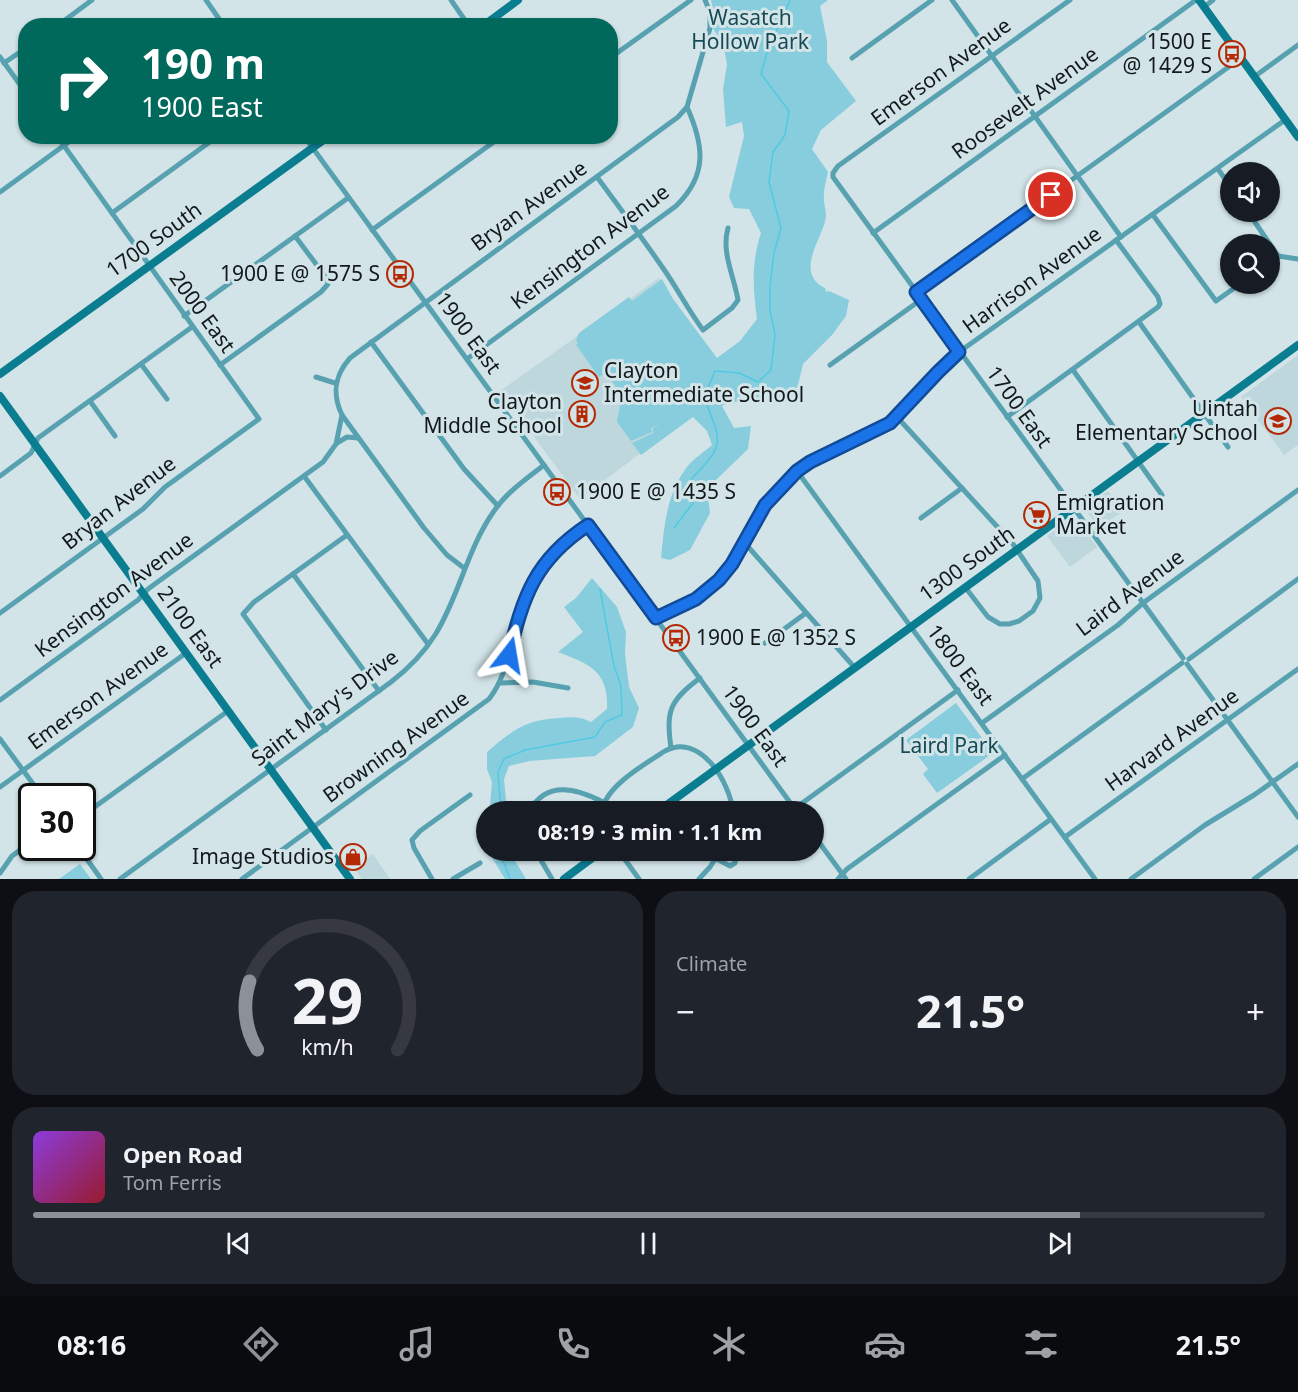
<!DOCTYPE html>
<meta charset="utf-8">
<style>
body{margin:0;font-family:"Noto Sans",sans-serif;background:#20242c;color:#f1f3f6;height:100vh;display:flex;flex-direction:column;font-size:22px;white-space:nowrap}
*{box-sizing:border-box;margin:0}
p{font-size:20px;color:#9ea1a6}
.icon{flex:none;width:33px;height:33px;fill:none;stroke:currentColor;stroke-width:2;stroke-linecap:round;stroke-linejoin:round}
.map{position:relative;height:879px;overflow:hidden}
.side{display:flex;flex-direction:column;gap:12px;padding:12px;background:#0d0f14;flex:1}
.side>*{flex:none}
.banner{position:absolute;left:18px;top:18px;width:600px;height:126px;border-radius:24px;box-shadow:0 2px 4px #0004;background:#00695c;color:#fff;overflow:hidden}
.controls{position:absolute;left:1220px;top:162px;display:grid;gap:12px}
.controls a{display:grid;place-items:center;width:60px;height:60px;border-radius:50%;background:#171b24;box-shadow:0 2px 4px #0004;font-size:30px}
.speed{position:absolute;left:18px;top:783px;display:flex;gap:12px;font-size:30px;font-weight:700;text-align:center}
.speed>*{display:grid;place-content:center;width:78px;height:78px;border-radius:50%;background:#171b24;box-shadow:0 2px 4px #0004;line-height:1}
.speed .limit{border:3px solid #111;border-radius:9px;background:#fff;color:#111}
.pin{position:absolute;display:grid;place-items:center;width:51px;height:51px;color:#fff;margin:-26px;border:3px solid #fff;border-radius:50%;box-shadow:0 2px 6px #0007}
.me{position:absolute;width:66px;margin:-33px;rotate:14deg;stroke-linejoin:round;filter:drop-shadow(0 0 4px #0008)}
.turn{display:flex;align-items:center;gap:21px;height:126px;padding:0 24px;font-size:27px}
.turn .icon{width:78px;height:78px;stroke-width:2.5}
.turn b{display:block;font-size:42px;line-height:51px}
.big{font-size:45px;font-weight:700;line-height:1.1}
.side .tile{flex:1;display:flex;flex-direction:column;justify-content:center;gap:9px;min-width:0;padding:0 21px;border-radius:24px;background:#20242c}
.side .dial{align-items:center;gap:0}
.dial svg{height:156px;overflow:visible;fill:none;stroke:#363941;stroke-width:7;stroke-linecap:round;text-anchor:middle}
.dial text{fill:#f1f3f6;stroke:none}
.song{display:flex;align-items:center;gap:18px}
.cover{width:72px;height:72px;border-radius:9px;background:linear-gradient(135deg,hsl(270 70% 55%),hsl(350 70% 35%))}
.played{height:6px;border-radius:3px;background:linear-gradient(90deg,#8c9099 85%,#363941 85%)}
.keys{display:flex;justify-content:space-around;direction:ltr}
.heat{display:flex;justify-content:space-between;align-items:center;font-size:33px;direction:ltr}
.side .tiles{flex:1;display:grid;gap:12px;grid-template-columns:1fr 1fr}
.tile:last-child{grid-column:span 2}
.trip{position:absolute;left:476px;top:801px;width:348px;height:60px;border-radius:30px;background:#171b24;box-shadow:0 2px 4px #0004;font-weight:700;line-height:60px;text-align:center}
.dock{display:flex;height:96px;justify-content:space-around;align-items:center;background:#090b0e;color:#9ea1a6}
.dock .icon{width:42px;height:42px}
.dock .active{color:#8c9099}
.dock b{font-size:27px;color:#f1f3f6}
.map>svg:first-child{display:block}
</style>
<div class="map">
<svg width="1298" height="879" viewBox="0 0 1298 879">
<rect width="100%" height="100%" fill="#d2e4e8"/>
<g fill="#bdd7dd">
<polygon points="659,278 699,337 653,400 658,440 580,499 500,391"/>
<polygon points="1298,355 1298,445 1284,455 1241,397"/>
<polygon points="1108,491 1123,511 1099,528 1084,508"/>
<polygon points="1074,516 1097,547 1070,567 1047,536"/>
<polygon points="373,854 390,879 362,879 353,867"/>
</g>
<g fill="#87cddd">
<path d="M711,0H828L820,6L827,41V62L856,101L821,130L812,149L828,172C826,181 823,191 824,200C824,205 826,210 826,215C826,234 792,272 825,288L826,292L829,291L849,300L846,316L832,335L803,364L798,385L789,402H730L722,406L734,428L751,426L748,449L717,479L707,487L710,513L690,550L670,560L661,558C664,526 667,493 687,467C693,459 704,452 712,445L707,431L693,417L641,455L632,443L653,433V428L659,424L651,428L652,432L631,441L617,422L620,405L617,400L621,397V394L606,373L599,377L576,345L578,343L576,340L579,333L629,297L632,301L662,279L673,299L717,358L740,341L757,319C753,289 751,263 761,233L749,209L734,208L729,197L744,136L742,122L726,127L723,89L727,64L723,44L712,27L714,14Z"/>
<path d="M592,578L617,607L626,632L625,654L629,687L639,708L633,727L595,756L529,761L509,766L504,779L507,811H492L490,805L492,782L487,769V752C512,731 524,720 559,718C571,717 579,716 591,722L607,709C609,671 589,664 558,652L583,632L564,607L576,598Z"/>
<polygon points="956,703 993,753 937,793 923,774 928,769 906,740"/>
<polygon points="488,851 509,851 526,879 505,879"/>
<polygon points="80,864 91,879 59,879"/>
</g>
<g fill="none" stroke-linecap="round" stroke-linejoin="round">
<g stroke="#50c9e2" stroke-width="1.5">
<path d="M674,528L693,503L692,478C728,442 720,441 704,397L715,371L739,373L758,382L771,370L775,335L770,310V286L774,253L781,228L769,182L773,152L785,135L789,111L761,74L767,53L790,0"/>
<polyline points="501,812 498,772 504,759 525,750 595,737 605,722 622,715 621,686 614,666 600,589"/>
<polyline points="499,850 510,879"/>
</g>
<g stroke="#57a1b1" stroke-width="5">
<polyline points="206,0 224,26"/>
<polyline points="451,0 469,26"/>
<polyline points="952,0 1121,237"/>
<polyline points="1070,0 838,166 833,173 833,177 1183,658"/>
<polyline points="1204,7 1213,0"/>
<polyline points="57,26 92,0"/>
<polyline points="0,57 26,93"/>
<polyline points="610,58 691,0"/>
<polyline points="852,58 932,0"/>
<polyline points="4,63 26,48"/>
<polyline points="1254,77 1298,45"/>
<polyline points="304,136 797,812"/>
<polyline points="1218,169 1230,186"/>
<path d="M597,177C620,208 643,239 665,271C678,290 689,311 703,330L732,308L738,300C734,276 721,252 728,228"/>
<polyline points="0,192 77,136"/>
<polyline points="1248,212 1278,256"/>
<polyline points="112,213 218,136"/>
<polyline points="1153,215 1216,301 1240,284"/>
<polyline points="372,230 502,136"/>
<polyline points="873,233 1196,0"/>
<polyline points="1278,256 1298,259"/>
<polyline points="1269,263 1278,256"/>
<polyline points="916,292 1241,58"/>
<polyline points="184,316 348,198"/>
<polyline points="1139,322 1228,447"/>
<polyline points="371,342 464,469 498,506"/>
<path d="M467,359L676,206C708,175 704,145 687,107"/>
<polyline points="141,364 167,399"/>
<polyline points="220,365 321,292 328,284 325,276 295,236"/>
<polyline points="830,365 922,299"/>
<polyline points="1073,370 1162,495"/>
<polyline points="316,377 335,383"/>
<polyline points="90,401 115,436"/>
<polyline points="897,417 1013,544 1038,581 1040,598 1033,611 1019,621 1009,624 1000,624 988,617 965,587"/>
<polyline points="1007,417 1158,307 1160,304 1158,297 1116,240"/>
<polyline points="337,443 347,437 358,438"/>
<polyline points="797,471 1095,879"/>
<polyline points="0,476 31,453 38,438 192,327"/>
<polyline points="304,476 428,644"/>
<polyline points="921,518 962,488"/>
<polyline points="743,541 855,668"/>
<path d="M464,568L447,555L424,528L342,415C332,394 334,376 350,358L678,117L687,107L710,28V12L705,0"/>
<polyline points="293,574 379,691"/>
<polyline points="0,613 143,509 165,487 259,419 57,136"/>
<polyline points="656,618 696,599 719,580 732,564 765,505 797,471 810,463 890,423 938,372 959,352 1285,120"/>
<polyline points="765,643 806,613"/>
<polyline points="1189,659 1298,579"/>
<polyline points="1187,664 1298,817"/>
<polyline points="499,683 533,682 568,688"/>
<polyline points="0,700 138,600 148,589 323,462 336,444 342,415"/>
<polyline points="982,723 1118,625 1143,603 1298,490"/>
<polyline points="326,730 243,614 254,602 347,535"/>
<polyline points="0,739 42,796"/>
<path d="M671,748C666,711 669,701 700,678"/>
<polyline points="1022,779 1182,663"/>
<polyline points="0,787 186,653"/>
<polyline points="794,809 958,690"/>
<path d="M529,812C546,779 578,789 603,802"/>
<path d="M602,812C604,787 645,764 665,751C700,732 730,782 733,812"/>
<polyline points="82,816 228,711"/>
<polyline points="813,834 846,879"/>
<polyline points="1065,837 1298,669"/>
<polyline points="79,848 101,879"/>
<polyline points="535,850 552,879"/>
<polyline points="618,850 639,879"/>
<path d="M700,850L730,866L735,863C737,857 734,854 729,850"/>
<polyline points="0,873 12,856 32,841"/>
<path d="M120,879L391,682C408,669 423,654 435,635C459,597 467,549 494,511C507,492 526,479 544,465"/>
<path d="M242,879L489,699C504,680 508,657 514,634C525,586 546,553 588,525"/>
<polyline points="432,879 414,848 412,840 420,831 470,795"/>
<polyline points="453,879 480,863"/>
<polyline points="699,879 710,867 721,850"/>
<polyline points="838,879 847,869 1005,755"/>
<polyline points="969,879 1051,819"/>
<polyline points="1131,879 1205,825 1254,795 1298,764"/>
<polyline points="1254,879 1298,847"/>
</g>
<g stroke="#0b7d91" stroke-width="8">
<polyline points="1199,0 1298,137"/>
<polyline points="483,26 518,0"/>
<polyline points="0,374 329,136"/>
<polyline points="0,396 350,879"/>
<polyline points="657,812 1298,345"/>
<polyline points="564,879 603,850"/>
</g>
</g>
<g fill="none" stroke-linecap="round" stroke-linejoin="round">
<defs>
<path id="route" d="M509,655C523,596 535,560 588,525L656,618L696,599L719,580L732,564L765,505L797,471L810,462L890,423L938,372L959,352L916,292L1051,195"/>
</defs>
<use href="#route" stroke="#114b97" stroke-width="15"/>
<use href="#route" stroke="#1a73e8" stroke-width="10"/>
</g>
<defs>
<symbol id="bus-ring" viewBox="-11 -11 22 22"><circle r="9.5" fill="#d2e4e8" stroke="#b42903" stroke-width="1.5"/><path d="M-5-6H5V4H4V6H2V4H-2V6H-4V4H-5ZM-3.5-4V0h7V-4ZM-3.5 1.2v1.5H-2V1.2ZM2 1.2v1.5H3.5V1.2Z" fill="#b42903"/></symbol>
<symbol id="school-ring" viewBox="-11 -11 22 22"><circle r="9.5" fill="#d2e4e8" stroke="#b42903" stroke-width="1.5"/><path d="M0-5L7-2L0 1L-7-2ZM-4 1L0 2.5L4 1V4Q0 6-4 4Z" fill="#b42903"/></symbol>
<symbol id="building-ring" viewBox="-11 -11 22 22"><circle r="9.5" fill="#d2e4e8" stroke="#b42903" stroke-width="1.5"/><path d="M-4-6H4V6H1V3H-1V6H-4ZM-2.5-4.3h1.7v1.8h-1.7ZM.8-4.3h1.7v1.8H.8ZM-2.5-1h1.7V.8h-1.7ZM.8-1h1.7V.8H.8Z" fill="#b42903"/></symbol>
<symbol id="supermarket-ring" viewBox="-11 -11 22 22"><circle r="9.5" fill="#d2e4e8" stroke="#b42903" stroke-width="1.5"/><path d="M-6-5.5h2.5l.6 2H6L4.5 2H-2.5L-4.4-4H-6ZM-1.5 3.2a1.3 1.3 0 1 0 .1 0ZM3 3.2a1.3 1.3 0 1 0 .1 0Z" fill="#b42903"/></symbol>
<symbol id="shop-ring" viewBox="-11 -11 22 22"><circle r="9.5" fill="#d2e4e8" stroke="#b42903" stroke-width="1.5"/><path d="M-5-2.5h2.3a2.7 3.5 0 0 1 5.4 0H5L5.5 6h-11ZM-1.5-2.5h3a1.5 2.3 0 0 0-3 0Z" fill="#b42903"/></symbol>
</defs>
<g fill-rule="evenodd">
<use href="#bus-ring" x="1217" y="39" width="30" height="30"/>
<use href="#bus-ring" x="385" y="259" width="30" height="30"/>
<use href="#school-ring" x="570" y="368" width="30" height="30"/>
<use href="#building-ring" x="567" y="399" width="30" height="30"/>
<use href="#school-ring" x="1263" y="406" width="30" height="30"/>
<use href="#bus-ring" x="542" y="477" width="30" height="30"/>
<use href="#supermarket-ring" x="1022" y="500" width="30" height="30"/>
<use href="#bus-ring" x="661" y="623" width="30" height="30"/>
<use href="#shop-ring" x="338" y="842" width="30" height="30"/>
</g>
<g text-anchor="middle" stroke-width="6" stroke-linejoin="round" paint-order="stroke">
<g font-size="21" fill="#164a55" stroke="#d2e4e8">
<text x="750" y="25">Wasatch<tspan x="750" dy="24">Hollow Park</tspan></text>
<text x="949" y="753">Laird Park</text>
</g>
<g font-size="21" fill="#13191b" stroke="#d2e4e8" text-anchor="end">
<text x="1212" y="49">1500 E<tspan x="1212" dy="24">@ 1429 S</tspan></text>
<text x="380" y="281">1900 E @ 1575 S</text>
<text x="604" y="378" text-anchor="start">Clayton<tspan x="604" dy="24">Intermediate School</tspan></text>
<text x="562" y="409">Clayton<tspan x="562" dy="24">Middle School</tspan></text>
<text x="1258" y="416">Uintah<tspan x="1258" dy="24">Elementary School</tspan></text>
<text x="576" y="499" text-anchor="start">1900 E @ 1435 S</text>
<text x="1056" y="510" text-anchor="start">Emigration<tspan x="1056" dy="24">Market</tspan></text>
<text x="696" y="645" text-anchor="start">1900 E @ 1352 S</text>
<text x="334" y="864">Image Studios</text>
</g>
<g font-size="21" fill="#13191b" stroke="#d2e4e8">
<text transform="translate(941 72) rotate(-36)" y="7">Emerson Avenue</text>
<text transform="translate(1025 103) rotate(-36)" y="7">Roosevelt Avenue</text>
<text transform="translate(529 206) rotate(-36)" y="7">Bryan Avenue</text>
<text transform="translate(154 240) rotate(-36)" y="7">1700 South</text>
<text transform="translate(590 247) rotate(-37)" y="7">Kensington Avenue</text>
<text transform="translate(1032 280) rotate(-36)" y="7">Harrison Avenue</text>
<text transform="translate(202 312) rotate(54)" y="7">2000 East</text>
<text transform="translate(468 333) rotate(54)" y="7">1900 East</text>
<text transform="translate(1019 407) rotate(54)" y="7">1700 East</text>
<text transform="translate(119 503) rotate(-38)" y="7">Bryan Avenue</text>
<text transform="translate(967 564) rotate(-36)" y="7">1300 South</text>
<text transform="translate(1130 593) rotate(-37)" y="7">Laird Avenue</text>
<text transform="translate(114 595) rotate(-37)" y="7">Kensington Avenue</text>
<text transform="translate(190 627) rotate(54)" y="7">2100 East</text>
<text transform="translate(960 665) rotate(53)" y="7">1800 East</text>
<text transform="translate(98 696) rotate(-36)" y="7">Emerson Avenue</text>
<text transform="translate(325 708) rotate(-37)" y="7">Saint Mary's Drive</text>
<text transform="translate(755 726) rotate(54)" y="7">1900 East</text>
<text transform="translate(1172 740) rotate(-36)" y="7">Harvard Avenue</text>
<text transform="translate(396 747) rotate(-36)" y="7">Browning Avenue</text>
</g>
</g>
</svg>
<div class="controls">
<a><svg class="icon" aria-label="sound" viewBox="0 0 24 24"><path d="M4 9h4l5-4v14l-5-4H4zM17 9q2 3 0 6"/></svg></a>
<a><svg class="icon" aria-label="search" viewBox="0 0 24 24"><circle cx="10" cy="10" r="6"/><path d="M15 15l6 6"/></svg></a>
</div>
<div class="speed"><div class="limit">30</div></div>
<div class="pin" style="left:1051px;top:195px;background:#d93025"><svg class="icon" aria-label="arrive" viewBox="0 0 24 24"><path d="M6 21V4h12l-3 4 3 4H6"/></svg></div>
<svg class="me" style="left:509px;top:655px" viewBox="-20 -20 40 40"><path d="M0-17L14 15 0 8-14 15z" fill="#1a73e8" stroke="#fff" stroke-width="4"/></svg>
<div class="trip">08:19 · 3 min · 1.1 km</div>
<div class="banner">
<div class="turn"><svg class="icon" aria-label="right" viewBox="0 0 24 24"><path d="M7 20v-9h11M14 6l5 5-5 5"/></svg><div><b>190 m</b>1900 East</div></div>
</div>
</div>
<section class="side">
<div class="tiles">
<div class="tile dial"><svg viewBox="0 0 100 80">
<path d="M14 69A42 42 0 1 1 86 69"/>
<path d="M14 69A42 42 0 0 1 10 34" stroke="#8c9099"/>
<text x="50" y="56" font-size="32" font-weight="700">29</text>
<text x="50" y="72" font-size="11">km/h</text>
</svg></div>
<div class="tile"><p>Climate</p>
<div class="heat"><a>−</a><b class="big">21.5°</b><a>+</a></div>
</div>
<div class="tile">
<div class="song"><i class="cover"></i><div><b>Open Road</b><p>Tom Ferris</p></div></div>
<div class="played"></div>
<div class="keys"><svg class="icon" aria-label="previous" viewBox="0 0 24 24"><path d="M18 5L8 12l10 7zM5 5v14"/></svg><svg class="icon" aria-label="pause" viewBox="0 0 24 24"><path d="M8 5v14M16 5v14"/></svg><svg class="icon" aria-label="next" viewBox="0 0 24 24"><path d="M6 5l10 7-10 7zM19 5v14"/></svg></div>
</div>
</div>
</section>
<nav class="dock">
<b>08:16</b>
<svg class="icon active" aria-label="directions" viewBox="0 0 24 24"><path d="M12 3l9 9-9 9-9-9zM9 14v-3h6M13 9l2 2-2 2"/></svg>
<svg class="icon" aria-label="music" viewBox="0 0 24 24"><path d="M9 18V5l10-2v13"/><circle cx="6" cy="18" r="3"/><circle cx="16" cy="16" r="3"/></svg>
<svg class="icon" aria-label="phone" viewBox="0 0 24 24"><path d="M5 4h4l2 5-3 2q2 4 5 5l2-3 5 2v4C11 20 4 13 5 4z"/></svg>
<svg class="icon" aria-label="climate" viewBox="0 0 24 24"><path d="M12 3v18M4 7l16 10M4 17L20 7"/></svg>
<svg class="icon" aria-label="car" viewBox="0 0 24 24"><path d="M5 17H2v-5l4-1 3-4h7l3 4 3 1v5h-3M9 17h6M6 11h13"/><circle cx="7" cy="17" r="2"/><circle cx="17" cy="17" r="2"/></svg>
<svg class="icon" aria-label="filters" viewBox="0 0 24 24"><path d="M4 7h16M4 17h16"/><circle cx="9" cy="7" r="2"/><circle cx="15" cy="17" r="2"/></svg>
<b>21.5°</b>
</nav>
